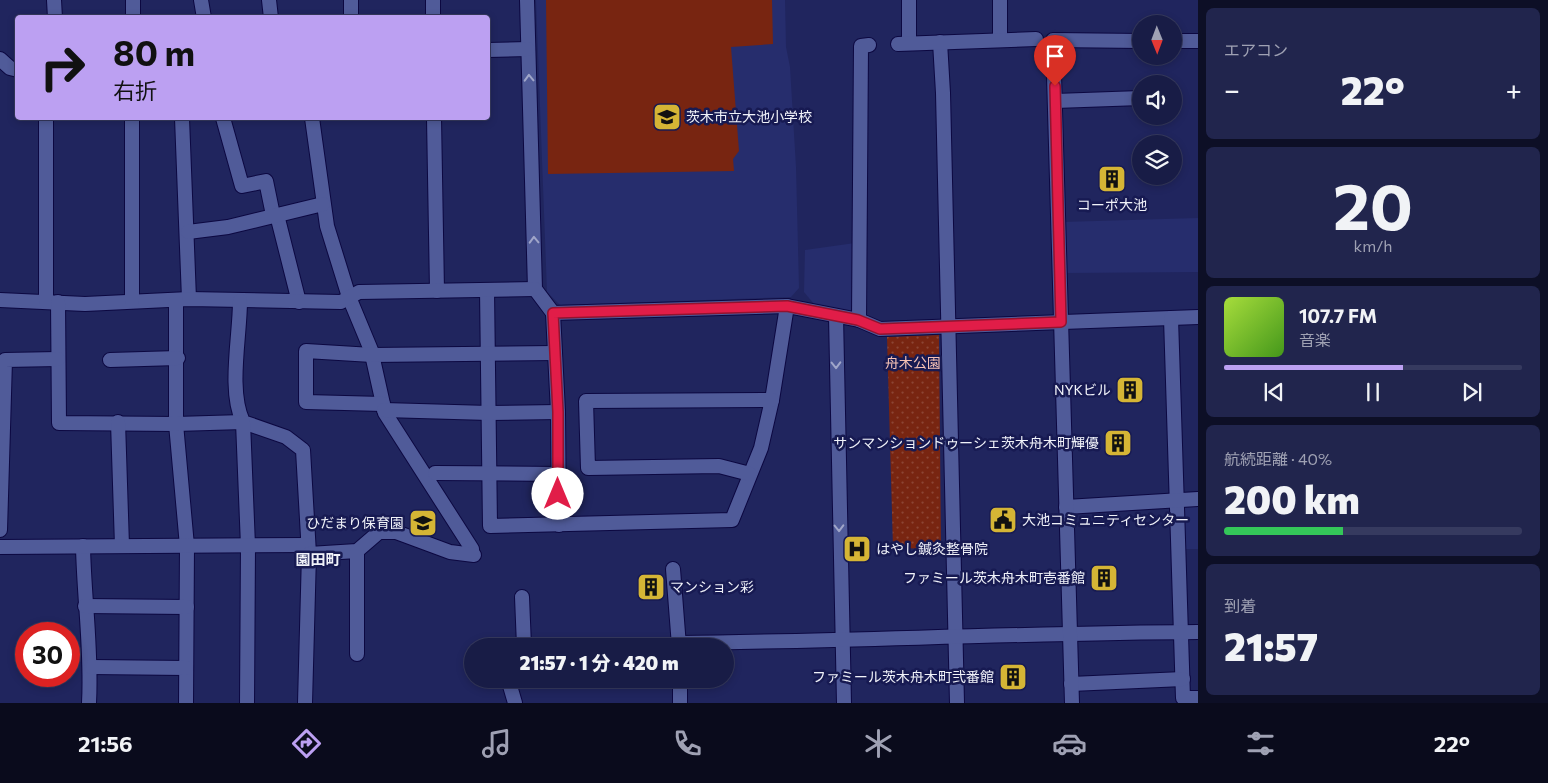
<!DOCTYPE html>
<html lang="ja">
<meta charset="utf-8">
<style>
body{margin:0;font-family:Commissioner,"Noto Sans JP",sans-serif;background:#21254d;color:#f1f3f6;height:100vh;display:flex;flex-direction:column;font-size:19px;white-space:nowrap}
*{box-sizing:border-box;margin:0}
p{font-size:16px;color:#9fa1b3}
.icon{flex:none;width:28px;height:28px;fill:none;stroke:currentColor;stroke-width:2;stroke-linecap:round;stroke-linejoin:round}
.map{position:relative;flex:1;overflow:hidden}
.side{display:flex;flex-direction:column;gap:8px;padding:8px;background:#0d0f26;width:350px}
.side>*{flex:none}
.hud{position:absolute;left:15px;top:15px;width:475px;height:105px;border-radius:5px;box-shadow:0 2px 8px #0003,0 0 0 1px #363a5f;background:#bca0f2;color:#111;overflow:hidden}
.needle{width:32px;rotate:179deg}
.tools{position:absolute;left:1132px;top:15px;display:grid;gap:10px}
.tools a{display:grid;place-items:center;width:50px;height:50px;border-radius:50%;background:#181c46;box-shadow:0 2px 8px #0003,0 0 0 1px #363a5f;font-size:25px}
.speed{position:absolute;left:15px;top:622px;display:flex;gap:10px;font-size:25px;font-weight:700;text-align:center}
.speed>*{display:grid;place-content:center;width:65px;height:65px;border-radius:50%;background:#181c46;box-shadow:0 2px 8px #0003,0 0 0 1px #363a5f;line-height:1}
.speed .limit{border:8px solid #d22;background:#fff;color:#111}
.pin{position:absolute;display:grid;place-items:center;width:42px;height:42px;color:#fff;margin:-51px -21px;border-radius:50% 50% 50% 0;rotate:-45deg;box-shadow:0 0 5px #0007}
.pin .icon{rotate:45deg}
.me{position:absolute;width:55px;margin:-28px;rotate:0deg;stroke-linejoin:round;filter:drop-shadow(0 0 4px #0008)}
.turn{display:flex;align-items:center;gap:18px;height:105px;padding:0 15px;font-size:22px}
.turn .icon{width:65px;height:65px;stroke-width:2.5}
.turn b{display:block;font-size:35px;line-height:42px}
.big{font-size:38px;font-weight:800;line-height:1.1}
.side .tile{flex:1;display:flex;flex-direction:column;justify-content:center;gap:8px;min-width:0;padding:0 18px;border-radius:8px;background:#21254d}
.side .dial{align-items:center;gap:0}
.dial b{font-size:65px;line-height:1}
.song{display:flex;align-items:center;gap:15px}
.cover{width:60px;height:60px;border-radius:8px;background:linear-gradient(135deg,hsl(80 70% 55%),hsl(100 70% 35%))}
.played{height:5px;border-radius:2px;background:linear-gradient(90deg,#bca0f2 60%,#363a5f 60%)}
.keys{display:flex;justify-content:space-around;direction:ltr}
.heat{display:flex;justify-content:space-between;align-items:center;font-size:28px;direction:ltr}
.charge{height:8px;border-radius:4px;background:linear-gradient(90deg,#34c759 40%,#363a5f 0)}
.trip{position:absolute;left:464px;top:638px;width:270px;height:50px;border-radius:25px;background:#181c46;box-shadow:0 2px 8px #0003,0 0 0 1px #363a5f;font-weight:800;line-height:50px;text-align:center}
.menu{display:flex;height:80px;justify-content:space-around;align-items:center;background:#0a0b1c;color:#9fa1b3}
.menu .icon{width:35px;height:35px}
.menu .active{color:#bca0f2}
.menu b{font-size:22px;color:#f1f3f6}
main{display:flex;flex:1;min-height:0}
.map>svg:first-child{display:block}
</style>
<main>
<div class="map">
<svg width="1198" height="703" viewBox="0 0 1198 703">
<defs>
<pattern id="park-dots" width="8" height="8" patternUnits="userSpaceOnUse" patternTransform="scale(1.25)"><rect width="8" height="8" fill="#782511"/><path d="M2 2h.1M6 6h.1" fill="none" stroke="#8c4534" stroke-width="1.8" stroke-linecap="round"/></pattern>
</defs>
<rect width="100%" height="100%" fill="#20255e"/>
<g fill="#262d6d">
<polygon points="536,0 785,0 786,47 790,67 796,167 799,288 791,297 560,305 547,292"/>
<polygon points="1198,218 1198,272 1064,273 1062,222"/>
<polygon points="855,243 854,318 819,310 804,292 805,250"/>
<polygon points="1183,504 1198,504 1198,549 1182,549"/>
</g>
<polygon fill="#782511" points="546,0 772,0 773,44 731,47 739,151 733,159 734,171 548,174"/>
<polygon fill="url(#park-dots)" points="939,335 941,549 893,548 887,337"/>
<g fill="none" stroke-linecap="round" stroke-linejoin="round">
<defs>
<g id="street">
<polyline points="54,0 55,18"/>
<polyline points="201,0 204,18"/>
<polyline points="269,0 271,18"/>
<polyline points="351,0 351,18"/>
<polyline points="433,0 433,18"/>
<polyline points="527,0 535,289 553,313 787,306 859,320 880,329 1198,317"/>
<polyline points="133,18 133,0"/>
<polyline points="1000,39 1000,0"/>
<polyline points="1174,41 1198,41"/>
<polyline points="940,42 943,93 957,703"/>
<polyline points="909,43 909,0"/>
<polyline points="898,44 1036,39"/>
<polyline points="488,50 528,49"/>
<polyline points="0,59 10,68 18,70"/>
<polyline points="1055,101 1141,98"/>
<polyline points="182,118 189,299"/>
<polyline points="223,118 242,186 266,181 273,215"/>
<polyline points="312,118 327,226 349,297 371,350 385,413 472,549"/>
<polyline points="434,118 437,291"/>
<polyline points="277,215 299,302"/>
<polyline points="188,232 228,227 323,204"/>
<polyline points="487,290 490,526 732,520 761,448 772,400 787,306"/>
<polyline points="0,300 85,304 189,299 341,302 359,292 535,289"/>
<polyline points="176,300 176,424 187,546 186,703"/>
<polyline points="46,301 46,118"/>
<polyline points="132,301 132,118"/>
<path d="M240,301C240,337 228,390 243,422L286,437L303,450L309,554L305,703"/>
<polyline points="58,302 59,423 176,424 243,422 248,546 247,703"/>
<polyline points="553,313 558,412 559,525"/>
<polyline points="836,316 844,703"/>
<polyline points="1171,318 1183,698 1198,698"/>
<polyline points="859,320 861,46 869,45"/>
<polyline points="110,360 178,358"/>
<polyline points="383,404 306,402 306,351 372,355 555,353"/>
<polyline points="384,410 489,413 558,412"/>
<polyline points="118,422 122,546"/>
<polyline points="435,473 558,474"/>
<polyline points="750,474 719,466 588,468 586,401 772,400"/>
<polyline points="1066,507 1198,499"/>
<polyline points="0,530 5,360 58,359"/>
<path d="M83,546C84,599 92,651 89,703"/>
<polyline points="0,547 308,545"/>
<polyline points="309,554 357,551 379,532 396,532 450,552 474,555"/>
<polyline points="673,569 679,646"/>
<polyline points="522,597 524,646"/>
<polyline points="85,606 187,607"/>
<path d="M679,643C852,641 1025,633 1198,632"/>
<polyline points="357,654 357,551"/>
<polyline points="91,667 186,668"/>
<polyline points="508,679 515,703"/>
<polyline points="680,679 680,703"/>
<polyline points="1071,684 1183,679"/>
<polyline points="1072,703 1053,40 1141,41"/>
</g>
</defs>
<use href="#street" stroke="#0c0841" stroke-width="16"/>
<use href="#street" stroke="#505b99" stroke-width="14"/>
</g>
<defs><path id="oneway-chevron" d="M-2-3.5L2.5 0L-2 3.5" fill="none" stroke-width="1.6" stroke-linecap="round" stroke-linejoin="round" transform="scale(1.25)"/></defs>
<g stroke="#a0a6c9">
<use href="#oneway-chevron" transform="translate(529 78) rotate(-92)"/>
<use href="#oneway-chevron" transform="translate(534 240) rotate(-92)"/>
<use href="#oneway-chevron" transform="translate(836 365) rotate(89)"/>
<use href="#oneway-chevron" transform="translate(839 528) rotate(89)"/>
</g>
<g fill="none" stroke-linecap="round" stroke-linejoin="round">
<defs>
<polyline id="route" points="558,494 558,412 553,313 787,306 858,320 880,329 1061,322 1055,86"/>
</defs>
<use href="#route" stroke="#92132f" stroke-width="12"/>
<use href="#route" stroke="#e11d48" stroke-width="9"/>
</g>
<defs>
<symbol id="school-square" viewBox="-11 -11 22 22"><rect x="-9" y="-9" width="18" height="18" rx="4" fill="#d5b535" stroke="#171a52"/><path d="M0-5L7-2L0 1L-7-2ZM-4 1L0 2.5L4 1V4Q0 6-4 4Z" fill="#111"/></symbol>
<symbol id="building-square" viewBox="-11 -11 22 22"><rect x="-9" y="-9" width="18" height="18" rx="4" fill="#d5b535" stroke="#171a52"/><path d="M-4-6H4V6H1V3H-1V6H-4ZM-2.5-4.3h1.7v1.8h-1.7ZM.8-4.3h1.7v1.8H.8ZM-2.5-1h1.7V.8h-1.7ZM.8-1h1.7V.8H.8Z" fill="#111"/></symbol>
<symbol id="civic-square" viewBox="-11 -11 22 22"><rect x="-9" y="-9" width="18" height="18" rx="4" fill="#d5b535" stroke="#171a52"/><path d="M-.6-6.5H3V-4.5H.6V-3L4-1V1h2V6H-6V1h2V-1L-.6-3ZM-1.2 2.5V6h2.4V2.5Z" fill="#111"/></symbol>
<symbol id="hospital-square" viewBox="-11 -11 22 22"><rect x="-9" y="-9" width="18" height="18" rx="4" fill="#d5b535" stroke="#171a52"/><path d="M-5-5h3v3.5h4V-5h3V5h-3V1.5h-4V5h-3Z" fill="#111"/></symbol>
</defs>
<g fill-rule="evenodd">
<use href="#school-square" x="651" y="101" width="32" height="32"/>
<use href="#building-square" x="1096" y="163" width="32" height="32"/>
<use href="#building-square" x="1114" y="374" width="32" height="32"/>
<use href="#building-square" x="1102" y="427" width="32" height="32"/>
<use href="#civic-square" x="987" y="504" width="32" height="32"/>
<use href="#school-square" x="407" y="507" width="32" height="32"/>
<use href="#hospital-square" x="841" y="533" width="32" height="32"/>
<use href="#building-square" x="1088" y="562" width="32" height="32"/>
<use href="#building-square" x="635" y="571" width="32" height="32"/>
<use href="#building-square" x="997" y="661" width="32" height="32"/>
</g>
<g text-anchor="middle" stroke-width="5" stroke-linejoin="round" paint-order="stroke">
<g font-size="14" fill="#f0f2f9" stroke="#171a52" text-anchor="end">
<text x="686" y="122" text-anchor="start">茨木市立大池小学校</text>
<text x="1112" y="210" text-anchor="middle">コーポ大池</text>
<text x="1111" y="395">NYKビル</text>
<text x="1099" y="448">サンマンションドゥーシェ茨木舟木町輝優</text>
<text x="1022" y="525" text-anchor="start">大池コミュニティセンター</text>
<text x="404" y="528">ひだまり保育園</text>
<text x="876" y="554" text-anchor="start">はやし鍼灸整骨院</text>
<text x="1085" y="583">ファミール茨木舟木町壱番館</text>
<text x="670" y="592" text-anchor="start">マンション彩</text>
<text x="994" y="682">ファミール茨木舟木町弐番館</text>
</g>
<g font-size="14" fill="#f6c2b5" stroke="#171a52">
<text x="913" y="368">舟木公園</text>
</g>
<g font-size="15" font-weight="bold" fill="#f0f2f9" stroke="#171a52">
<text x="318" y="565">園田町</text>
</g>
</g>
</svg>
<div class="tools">
<a><svg class="needle" viewBox="-14 -14 28 28"><path d="M0-13l5 13h-10z" fill="#e53935"/><path d="M0 13l5-13h-10z" fill="#9fa1b3"/></svg></a>
<a><svg class="icon" aria-label="sound" viewBox="0 0 24 24"><path d="M4 9h4l5-4v14l-5-4H4zM17 9q2 3 0 6"/></svg></a>
<a><svg class="icon" aria-label="layers" viewBox="0 0 24 24"><path d="M12 4l9 5-9 5-9-5zM3 14l9 5 9-5"/></svg></a>
</div>
<div class="speed"><div class="limit">30</div></div>
<div class="pin" style="left:1055px;top:86px;background:#d93025"><svg class="icon" aria-label="arrive" viewBox="0 0 24 24"><path d="M6 21V4h12l-3 4 3 4H6"/></svg></div>
<svg class="me" style="left:558px;top:494px" viewBox="-20 -20 40 40"><circle r="19" fill="#fff"/><path d="M0-13L10 11 0 6-10 11z" fill="#e11d48"/></svg>
<div class="trip">21:57 · 1 分 · 420 m</div>
<div class="hud">
<div class="turn"><svg class="icon" aria-label="right" viewBox="0 0 24 24"><path d="M7 20v-9h11M14 6l5 5-5 5"/></svg><div><b>80 m</b>右折</div></div>
</div>
</div>
<section class="side">
<div class="tile"><p>エアコン</p>
<div class="heat"><a>−</a><b class="big">22°</b><a>+</a></div>
</div>
<div class="tile dial"><b>20</b><p>km/h</p></div>
<div class="tile">
<div class="song"><i class="cover"></i><div><b>107.7 FM</b><p>音楽</p></div></div>
<div class="played"></div>
<div class="keys"><svg class="icon" aria-label="previous" viewBox="0 0 24 24"><path d="M18 5L8 12l10 7zM5 5v14"/></svg><svg class="icon" aria-label="pause" viewBox="0 0 24 24"><path d="M8 5v14M16 5v14"/></svg><svg class="icon" aria-label="next" viewBox="0 0 24 24"><path d="M6 5l10 7-10 7zM19 5v14"/></svg></div>
</div>
<div class="tile"><p>航続距離 · 40%</p><b class="big">200 km</b><div class="charge"></div></div>
<div class="tile"><p>到着</p><b class="big">21:57</b></div>
</section>
</main>
<nav class="menu">
<b>21:56</b>
<svg class="icon active" aria-label="directions" viewBox="0 0 24 24"><path d="M12 3l9 9-9 9-9-9zM9 14v-3h6M13 9l2 2-2 2"/></svg>
<svg class="icon" aria-label="music" viewBox="0 0 24 24"><path d="M9 18V5l10-2v13"/><circle cx="6" cy="18" r="3"/><circle cx="16" cy="16" r="3"/></svg>
<svg class="icon" aria-label="phone" viewBox="0 0 24 24"><path d="M5 4h4l2 5-3 2q2 4 5 5l2-3 5 2v4C11 20 4 13 5 4z"/></svg>
<svg class="icon" aria-label="climate" viewBox="0 0 24 24"><path d="M12 3v18M4 7l16 10M4 17L20 7"/></svg>
<svg class="icon" aria-label="car" viewBox="0 0 24 24"><path d="M5 17H2v-5l4-1 3-4h7l3 4 3 1v5h-3M9 17h6M6 11h13"/><circle cx="7" cy="17" r="2"/><circle cx="17" cy="17" r="2"/></svg>
<svg class="icon" aria-label="filters" viewBox="0 0 24 24"><path d="M4 7h16M4 17h16"/><circle cx="9" cy="7" r="2"/><circle cx="15" cy="17" r="2"/></svg>
<b>22°</b>
</nav>
